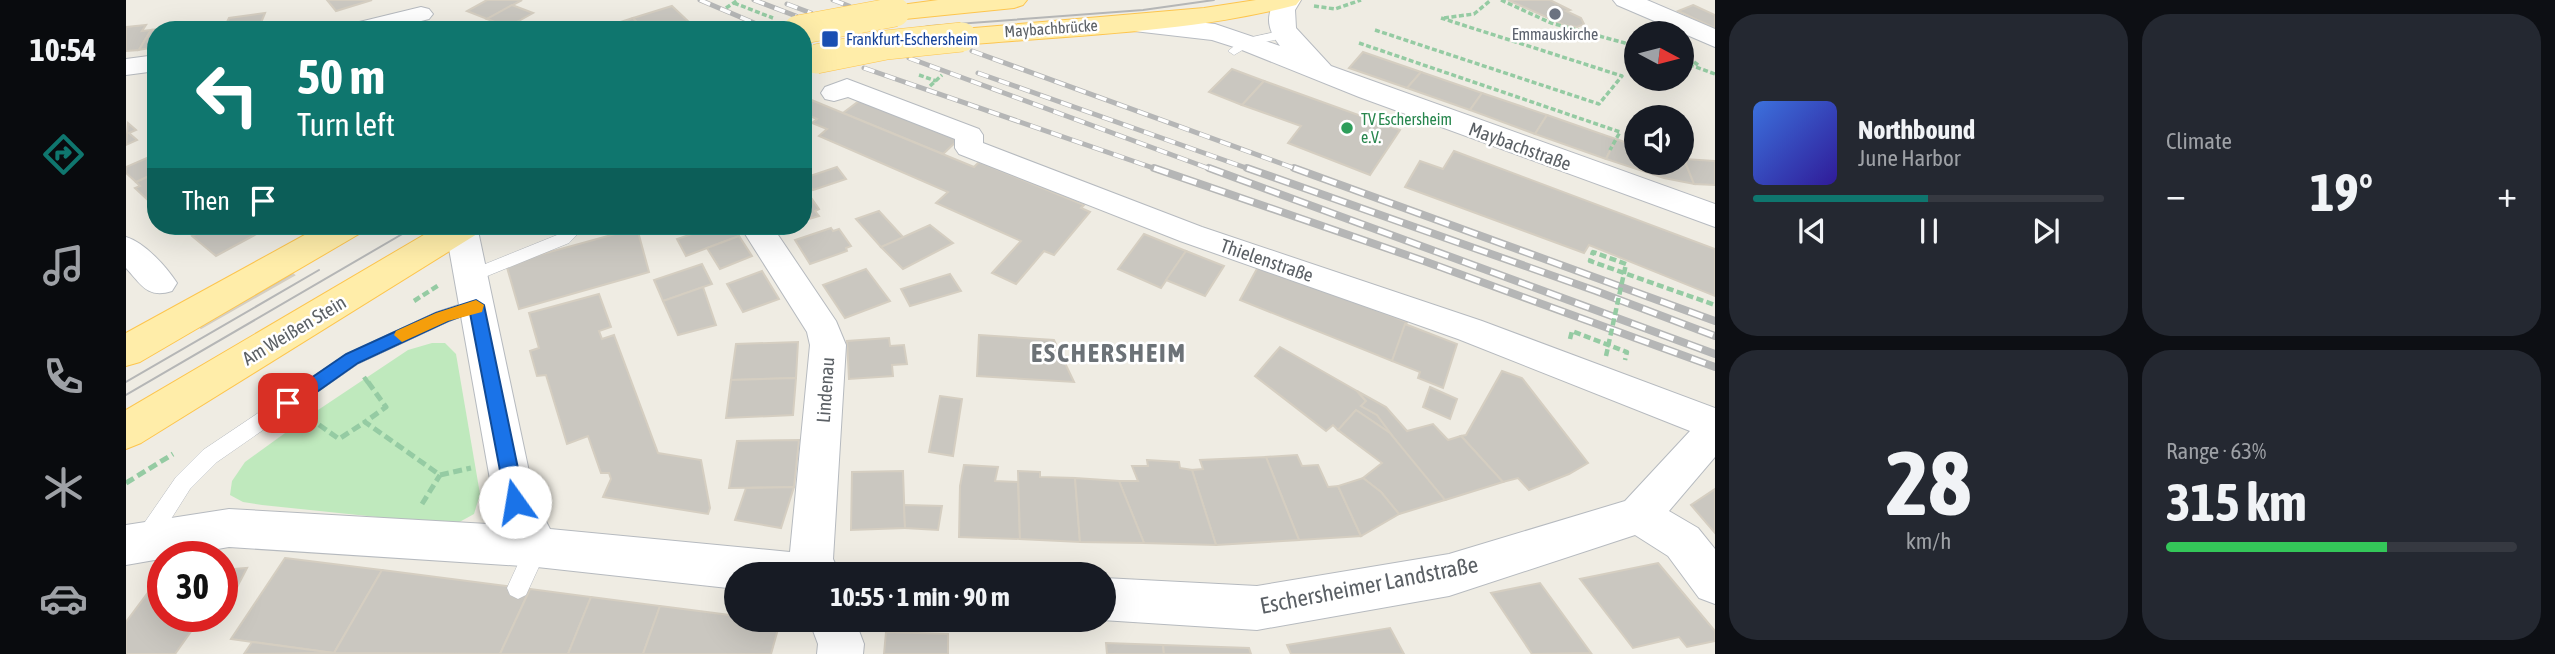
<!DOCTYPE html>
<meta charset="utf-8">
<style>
body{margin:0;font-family:"Asap Condensed",sans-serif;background:#242831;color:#f1f3f6;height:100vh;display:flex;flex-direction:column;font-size:26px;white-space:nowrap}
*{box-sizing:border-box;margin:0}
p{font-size:23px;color:#9ea1a6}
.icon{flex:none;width:38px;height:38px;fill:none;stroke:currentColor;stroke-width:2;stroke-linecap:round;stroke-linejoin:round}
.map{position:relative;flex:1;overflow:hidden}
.panel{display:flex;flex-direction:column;gap:14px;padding:14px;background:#0d0f14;width:840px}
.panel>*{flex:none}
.top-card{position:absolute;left:21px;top:21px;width:665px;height:214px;border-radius:28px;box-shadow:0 7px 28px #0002;background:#0f766e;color:#fff;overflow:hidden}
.needle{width:46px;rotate:97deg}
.fabs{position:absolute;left:1498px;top:21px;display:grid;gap:14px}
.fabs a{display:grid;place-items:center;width:70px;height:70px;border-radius:50%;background:#171b24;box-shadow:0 7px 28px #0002;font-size:35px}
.speed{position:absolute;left:21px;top:541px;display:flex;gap:14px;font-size:35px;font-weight:700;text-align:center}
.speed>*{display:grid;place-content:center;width:91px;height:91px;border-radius:50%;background:#171b24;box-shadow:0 7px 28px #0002;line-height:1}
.speed .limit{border:10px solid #d22;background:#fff;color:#111}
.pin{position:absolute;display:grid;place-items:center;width:60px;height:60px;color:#fff;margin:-30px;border-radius:14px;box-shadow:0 4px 10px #0006}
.me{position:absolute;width:77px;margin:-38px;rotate:347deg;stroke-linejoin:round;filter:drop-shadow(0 0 5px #0008)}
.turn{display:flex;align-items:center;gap:24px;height:147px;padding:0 35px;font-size:32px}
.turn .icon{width:91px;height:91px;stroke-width:2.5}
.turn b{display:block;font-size:49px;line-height:60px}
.then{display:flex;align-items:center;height:66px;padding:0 35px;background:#0003;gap:14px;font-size:26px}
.big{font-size:52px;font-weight:700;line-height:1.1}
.panel .widget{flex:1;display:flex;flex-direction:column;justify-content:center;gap:10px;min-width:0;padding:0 24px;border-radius:28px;background:#242831}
.panel .dial{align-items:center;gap:0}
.dial b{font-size:91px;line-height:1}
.song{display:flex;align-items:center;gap:21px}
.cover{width:84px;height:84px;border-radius:10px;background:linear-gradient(135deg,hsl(220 70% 55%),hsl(250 70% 35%))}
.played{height:7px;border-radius:4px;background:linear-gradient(90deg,#0f766e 50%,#363941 50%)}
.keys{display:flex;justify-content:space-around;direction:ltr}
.heat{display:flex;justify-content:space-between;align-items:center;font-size:38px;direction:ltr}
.charge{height:10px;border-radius:5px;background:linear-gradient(90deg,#34c759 63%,#363941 0)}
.panel .tiles{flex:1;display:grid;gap:14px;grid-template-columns:repeat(2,1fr)}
.trip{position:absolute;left:598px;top:562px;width:392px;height:70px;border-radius:35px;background:#171b24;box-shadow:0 7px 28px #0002;font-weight:700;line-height:70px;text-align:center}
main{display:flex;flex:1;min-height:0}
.tab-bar{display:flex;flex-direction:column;width:126px;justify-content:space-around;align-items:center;background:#090b0e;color:#9ea1a6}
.tab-bar .icon{width:49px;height:49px}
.tab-bar .current{color:#0f766e}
.tab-bar b{font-size:32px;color:#f1f3f6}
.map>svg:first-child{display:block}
</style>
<main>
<nav class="tab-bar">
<b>10:54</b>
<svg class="icon current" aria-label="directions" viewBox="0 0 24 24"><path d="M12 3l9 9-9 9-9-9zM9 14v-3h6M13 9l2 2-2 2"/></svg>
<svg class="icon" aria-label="music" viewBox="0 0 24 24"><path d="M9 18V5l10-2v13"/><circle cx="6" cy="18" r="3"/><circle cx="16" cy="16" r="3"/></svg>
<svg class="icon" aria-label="phone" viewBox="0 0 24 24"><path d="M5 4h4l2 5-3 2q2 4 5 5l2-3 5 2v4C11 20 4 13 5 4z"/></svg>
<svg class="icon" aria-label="climate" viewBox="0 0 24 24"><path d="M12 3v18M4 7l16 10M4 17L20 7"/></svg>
<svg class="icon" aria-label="car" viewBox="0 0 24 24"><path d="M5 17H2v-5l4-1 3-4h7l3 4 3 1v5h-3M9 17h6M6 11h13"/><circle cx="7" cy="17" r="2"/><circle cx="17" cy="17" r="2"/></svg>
</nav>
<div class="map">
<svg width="1589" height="654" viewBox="0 0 1589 654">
<rect width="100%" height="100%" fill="#efece3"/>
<polygon fill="#bfe9bd" points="306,343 319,343 330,354 354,494 348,514 328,525 136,505 117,502 104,495 106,481 119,462 177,420 282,350"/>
<g fill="#cac7c0" stroke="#d5cec1" stroke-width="2">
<polygon points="201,0 246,0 210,11"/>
<polygon points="361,0 396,0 361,19 341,11"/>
<polygon points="1382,0 1424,0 1444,10 1440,11 1455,18 1458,24 1451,27 1438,25"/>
<polygon points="386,5 407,13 382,27 361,19"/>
<polygon points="1567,5 1589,15 1589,28 1552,11"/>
<polygon points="546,6 563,22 538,30 518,30 507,18"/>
<polygon points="139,13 132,30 97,30 103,18"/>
<polygon points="507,18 518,30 470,30"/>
<polygon points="20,25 16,31 25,30 13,50 0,51 0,27"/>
<polygon points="62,25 60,30 30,30 30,47 13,50 25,30"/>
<polygon points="1237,52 1295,72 1281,88 1223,68"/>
<polygon points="1106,69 1138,81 1116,105 1083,92"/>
<polygon points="1295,72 1356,93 1344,110 1281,88"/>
<polygon points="1138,81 1274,130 1244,175 1162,143 1175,126 1116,105"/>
<polygon points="1356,93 1421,115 1409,134 1344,110"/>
<polygon points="737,98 835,137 817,154 717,113"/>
<polygon points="683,99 848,167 853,162 958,205 955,208 964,212 928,255 918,251 890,284 866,273 895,241 810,203 822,192 693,136 701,129 686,123 691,119 677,113 677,103"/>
<polygon points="1421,115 1490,139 1480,159 1409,134"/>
<polygon points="2,123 10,130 3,133 11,140 0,145"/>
<polygon points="1490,139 1510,146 1510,163 1556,163 1556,159 1558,159 1568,184 1538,178 1480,159"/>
<polygon points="1328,151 1589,249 1589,296 1463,245 1458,253 1279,187 1294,161 1317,169"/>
<polygon points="30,154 30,173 10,182 0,173 0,167"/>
<polygon points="1558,159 1589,161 1589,185 1568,184"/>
<polygon points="711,167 720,179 687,190 678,178"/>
<polygon points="30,173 30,199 24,202 9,188 14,186 10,182"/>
<polygon points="677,196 681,201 686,199 693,209 689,211 693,216 677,221"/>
<polygon points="753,211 778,238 755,247 730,219"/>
<polygon points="804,225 827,243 777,269 755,247"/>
<polygon points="86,226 129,226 136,231 90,256 66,236"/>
<polygon points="485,226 510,226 511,228 488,234"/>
<polygon points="576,226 606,226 613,236 560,256 551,239 572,232 569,228"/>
<polygon points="511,228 523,272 393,309 380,264"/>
<polygon points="705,228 707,231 713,229 725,246 720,248 721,251 684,264 669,240"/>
<polygon points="1018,234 1060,251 1035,288 992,269"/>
<polygon points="613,236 626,256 594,269 581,248"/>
<polygon points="1060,251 1098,266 1079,296 1040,280"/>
<polygon points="576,264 586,284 537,301 528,280"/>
<polygon points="1133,265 1281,322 1266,361 1114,300"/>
<polygon points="740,269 764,301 719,318 697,285"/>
<polygon points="162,270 168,275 75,328 70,323"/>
<polygon points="636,271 653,299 617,312 601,284"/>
<polygon points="824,274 835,291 784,306 775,289"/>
<polygon points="577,287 590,325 552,335 537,301"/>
<polygon points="473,294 485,327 473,331 476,339 488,335 532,453 575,460 584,508 582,514 477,497 485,479 483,473 475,473 462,436 441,444 420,375 411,376 404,351 413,348 403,313"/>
<polygon points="1279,324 1331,344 1317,388 1292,378 1294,372 1266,361"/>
<polygon points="853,335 928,340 948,382 851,376"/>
<polygon points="763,338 764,346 778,345 781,364 766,365 767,376 723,379 721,341"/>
<polygon points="672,342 670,378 605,380 610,344"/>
<polygon points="1154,347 1231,391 1240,401 1235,406 1251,415 1264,433 1230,410 1212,430 1207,425 1200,431 1129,376"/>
<polygon points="1376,371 1396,378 1462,463 1443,474 1403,490 1392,478 1377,482 1335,436 1340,435"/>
<polygon points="670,378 667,415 600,418 605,380"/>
<polygon points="1304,387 1331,399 1324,419 1297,407"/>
<polygon points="1231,391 1260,407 1281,431 1307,424 1322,440 1335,436 1377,482 1319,500 1282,457 1251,415 1235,406 1240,401"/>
<polygon points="814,396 836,399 827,456 803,452"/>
<polygon points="1230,410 1264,433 1319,500 1273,514 1255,492 1237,478 1256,463 1212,430"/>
<polygon points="673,440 668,487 603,488 611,441"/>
<polygon points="1171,455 1176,466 1192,465 1202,487 1212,486 1235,536 1173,540 1140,457"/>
<polygon points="1140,457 1173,540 1090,545 1066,470 1077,469 1074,460"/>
<polygon points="1021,460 1053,462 1054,468 1066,470 1090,545 1018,543 993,481 1012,481 1006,466 1022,466"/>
<polygon points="838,465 872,467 869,481 892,482 894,539 833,537 834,486"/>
<polygon points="777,471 779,528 725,530 726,472"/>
<polygon points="892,471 914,472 914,477 949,478 954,542 894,539"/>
<polygon points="949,478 993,481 1018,543 954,542"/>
<polygon points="1237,478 1255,492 1273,514 1235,536 1212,486"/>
<polygon points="668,487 655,528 609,520 620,488"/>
<polygon points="1589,489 1589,533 1565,505"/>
<polygon points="778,505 816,506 812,530 779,528"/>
<polygon points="159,558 256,570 208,653 105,639"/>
<polygon points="1532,563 1589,631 1589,641 1561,647 1553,637 1507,648 1454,579"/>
<polygon points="121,568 98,612 96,612 96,570"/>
<polygon points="256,570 404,589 374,654 208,653"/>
<polygon points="35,575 37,616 76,616 49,654 0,654 0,622"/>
<polygon points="1414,583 1465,653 1406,654 1365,593"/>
<polygon points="404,589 465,597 442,654 374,654"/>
<polygon points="465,597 534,606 517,654 442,654"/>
<polygon points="534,606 611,616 611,620 654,622 645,654 517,654"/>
<polygon points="1264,628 1278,654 1165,654 1161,645"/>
<polygon points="760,632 822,634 822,654 758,654"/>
<polygon points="126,642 208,653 118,654"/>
<polygon points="980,643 1037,645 1038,654 981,654"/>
<polygon points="1037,645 1123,648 1125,654 1038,654"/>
</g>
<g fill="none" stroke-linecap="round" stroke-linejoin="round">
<defs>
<g id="lane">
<polygon points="1158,30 1162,31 1162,37 1125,45 1108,55 1102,51 1117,39"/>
<polygon points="442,226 459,226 443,243 349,281 337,281 335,277 337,273 431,235"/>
<polygon points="350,299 356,301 359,305 356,309 322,322 232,364 91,462 64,489 28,546 20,549 12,546 9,539 12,532 50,477 77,450 220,354 310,312"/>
<polygon points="411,537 419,540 422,547 400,595 392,599 384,595 381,588 403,540"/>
</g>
<g id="street">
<polygon points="295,7 303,9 307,14 303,19 260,30 218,30 221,25"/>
<polygon points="30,55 30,71 0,75 0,59"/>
<polygon points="721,79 853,129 857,135 857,143 1076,227 1356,321 1589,408 1589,457 1543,511 1572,528 1589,549 1589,604 1573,598 1542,556 1509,535 1323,596 1131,630 976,620 978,620 978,578 1131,586 1323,554 1499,501 1564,431 1332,339 1054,241 833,154 829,148 829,139 722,97 708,101 699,99 695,93 699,87"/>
<polygon points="319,226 351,226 409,500 424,529 664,552 684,345 681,332 614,226 646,226 710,321 720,345 707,559 714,574 611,574 611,589 411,567 103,547 0,565 0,525 103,509 379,525 368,502"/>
<path d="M0,237C19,243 40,266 51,283L46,291C21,299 15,284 0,268Z"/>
<polygon points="683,620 729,620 738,644 737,654 691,654 692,644"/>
</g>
<g id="secondary">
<path d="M1149,0H1175L1169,10L1170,28L1205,66L1589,204V227L1233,97L1111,48L1086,40L1008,31L999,29L995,23L999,17L1008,15L1089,24L1154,46C1142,30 1139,18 1149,0Z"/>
<polygon points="1487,0 1521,0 1589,29 1589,47 1491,5"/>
</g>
<g id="primary">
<polygon points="812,0 901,0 897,5 888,8 769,20 760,17 756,12 760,7"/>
<path d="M1130,0H1174L1170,5C1062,33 947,35 836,45L827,43L823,37L827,31L836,29L1078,8Z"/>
<polygon points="195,226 238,226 233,234 14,362 0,366 0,333"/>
<polygon points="313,226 356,226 351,234 15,443 0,449 0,410"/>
</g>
</defs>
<use href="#lane" stroke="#b6babf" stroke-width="1"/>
<use href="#street" stroke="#b6babf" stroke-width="2"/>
<use href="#secondary" stroke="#b7bbc1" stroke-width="2"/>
<use href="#primary" stroke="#fdc54e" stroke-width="2"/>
<g stroke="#95cba3" stroke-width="3.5" stroke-dasharray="5 2.5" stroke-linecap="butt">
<polyline points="1375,0 1425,23 1510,46"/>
<polyline points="608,3 647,18"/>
<polyline points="1188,6 1209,9 1235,0"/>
<polyline points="600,8 612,0"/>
<polyline points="1318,18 1348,14 1365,0"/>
<polyline points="1249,30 1473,104 1496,76 1315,18"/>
<polyline points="1233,43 1494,132 1484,150"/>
<polyline points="1556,53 1572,65"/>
<polyline points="1556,62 1589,74"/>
<polyline points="793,75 810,81"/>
<polyline points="804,86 816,75"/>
</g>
<g stroke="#95cba3" stroke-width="4.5" stroke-dasharray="7 3.5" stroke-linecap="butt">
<polyline points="1500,264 1467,252 1464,261 1589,305"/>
<polyline points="288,301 313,285"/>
<polyline points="1444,339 1446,331 1501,352 1499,360"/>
<polyline points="238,377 243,384"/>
</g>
<g stroke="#95cba3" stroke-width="5" stroke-dasharray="9 4.5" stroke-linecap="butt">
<polyline points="242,382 260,407 239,422 314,475 345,468"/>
<polyline points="182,417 213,439 239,422"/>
<polyline points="0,483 47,454"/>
<polyline points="296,504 314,475"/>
</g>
<use href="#lane" fill="#fff" fill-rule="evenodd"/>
<use href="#street" fill="#fff" fill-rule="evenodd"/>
<use href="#secondary" fill="#fff" fill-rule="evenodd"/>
<use href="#primary" fill="#ffeda9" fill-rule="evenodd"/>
<g stroke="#b5b6b6" stroke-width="2">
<polyline points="677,49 804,26 1017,10 1088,0"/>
<polyline points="0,382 193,270"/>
<polyline points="0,395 290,226"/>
</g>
<defs>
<g id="rail-far1">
<polyline points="574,0 633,25"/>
<polyline points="628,0 670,16"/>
<polyline points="707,0 723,6"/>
<polyline points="661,4 685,13"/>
<polyline points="846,51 1173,170"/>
<polyline points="783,58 1087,170"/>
<polyline points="738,68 1033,170"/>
<polyline points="852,73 1126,170"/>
</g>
<g id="rail">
<polyline points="1028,168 1298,261 1589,367"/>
<polyline points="1083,168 1589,354"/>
<polyline points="1121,168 1470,291 1589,336"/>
<polyline points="1168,168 1589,321"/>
</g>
</defs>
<use href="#rail-far1" stroke="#b5b6b6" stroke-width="5"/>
<use href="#rail" stroke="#b5b6b6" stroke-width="8"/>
<use href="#rail-far1" stroke="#fff" stroke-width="3.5" stroke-dasharray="11" stroke-linecap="butt"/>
<use href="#rail" stroke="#fff" stroke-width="5" stroke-dasharray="15" stroke-linecap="butt"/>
<defs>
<g id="primary-bridge">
<polyline points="672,30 769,12"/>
<polyline points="690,59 760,45 836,37"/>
</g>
</defs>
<use href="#primary-bridge" stroke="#fdc54e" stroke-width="30" stroke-linecap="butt"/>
<polyline stroke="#95cba3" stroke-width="3.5" stroke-dasharray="5 2.5" stroke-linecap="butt" points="626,30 643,26"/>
<polyline stroke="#95cba3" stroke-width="4.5" stroke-dasharray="7 3.5" stroke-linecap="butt" points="1480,356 1500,264"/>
<use href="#primary-bridge" stroke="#ffeda9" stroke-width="29"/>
</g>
<polygon fill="#1a73e8" stroke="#114b97" stroke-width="2" points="350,300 358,305 399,502 396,508 389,511 383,508 380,502 344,313 322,321 232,363 168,408 156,408 153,403 156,398 220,354 310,313"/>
<polygon fill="#f59e0b" points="350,300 358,305 356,312 322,321 276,342 268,335 270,331 310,313"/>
<circle fill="#6b7280" stroke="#fff" stroke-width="2.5" cx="1429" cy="14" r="7"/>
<rect fill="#1a4fb4" stroke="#fff" stroke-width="2.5" x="695" y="30" width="18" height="18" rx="3.5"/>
<circle fill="#2e9e5b" stroke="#fff" stroke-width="2.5" cx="1221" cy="128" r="7"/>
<g text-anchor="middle" stroke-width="5" stroke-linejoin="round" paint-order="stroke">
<g font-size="16" fill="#5b6065" stroke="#fff">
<text transform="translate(925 28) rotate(-4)" y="6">Maybachbrücke</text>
</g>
<g font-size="16" fill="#5b616d" stroke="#fff">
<text x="1429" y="40">Emmauskirche</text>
</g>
<g font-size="16" fill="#164399" stroke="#fff" text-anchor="start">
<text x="720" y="45">Frankfurt-Eschersheim</text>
</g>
<g font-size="16" fill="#27864d" stroke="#fff" text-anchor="start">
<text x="1235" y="125">TV Eschersheim<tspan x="1235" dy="18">e.V.</tspan></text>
</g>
<g font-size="19" fill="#5b6065" stroke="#fff">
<text transform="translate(1394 146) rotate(20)" y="7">Maybachstraße</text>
<text transform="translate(1141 260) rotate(19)" y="7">Thielenstraße</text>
<text transform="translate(168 330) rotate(-31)" y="7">Am Weißen Stein</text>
<text transform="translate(699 390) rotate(-86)" y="7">Lindenau</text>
</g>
<g font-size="23" fill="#5b6065" stroke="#fff">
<text transform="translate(1243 585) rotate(-11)" y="8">Eschersheimer Landstraße</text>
</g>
<g font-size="26" font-weight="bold" letter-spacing="2" fill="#6c7277" stroke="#fff">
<text x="983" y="362">ESCHERSHEIM</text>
</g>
</g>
</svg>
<div class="fabs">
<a><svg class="needle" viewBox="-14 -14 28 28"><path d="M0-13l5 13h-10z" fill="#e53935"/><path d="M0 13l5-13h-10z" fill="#9ea1a6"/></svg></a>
<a><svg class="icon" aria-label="sound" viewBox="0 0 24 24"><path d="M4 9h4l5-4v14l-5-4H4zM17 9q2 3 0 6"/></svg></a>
</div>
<div class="speed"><div class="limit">30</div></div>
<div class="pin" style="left:162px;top:403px;background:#d93025"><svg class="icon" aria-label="arrive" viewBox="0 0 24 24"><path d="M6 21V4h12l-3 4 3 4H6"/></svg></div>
<svg class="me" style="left:389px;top:502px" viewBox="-20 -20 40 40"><circle r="19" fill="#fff"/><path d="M0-13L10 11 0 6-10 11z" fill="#1a73e8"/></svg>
<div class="trip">10:55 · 1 min · 90 m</div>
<div class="top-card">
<div class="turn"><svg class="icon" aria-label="left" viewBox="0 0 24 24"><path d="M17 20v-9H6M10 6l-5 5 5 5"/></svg><div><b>50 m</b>Turn left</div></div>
<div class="then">Then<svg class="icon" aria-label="arrive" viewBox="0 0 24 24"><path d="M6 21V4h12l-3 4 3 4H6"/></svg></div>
</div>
</div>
<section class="panel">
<div class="tiles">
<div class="widget">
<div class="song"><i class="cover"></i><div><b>Northbound</b><p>June Harbor</p></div></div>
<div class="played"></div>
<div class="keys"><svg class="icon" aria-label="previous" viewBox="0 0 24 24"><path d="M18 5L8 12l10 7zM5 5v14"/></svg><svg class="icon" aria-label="pause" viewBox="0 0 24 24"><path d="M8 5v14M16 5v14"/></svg><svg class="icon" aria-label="next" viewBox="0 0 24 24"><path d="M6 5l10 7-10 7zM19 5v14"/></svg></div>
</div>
<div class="widget"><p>Climate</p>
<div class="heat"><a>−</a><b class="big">19°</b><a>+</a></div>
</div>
<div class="widget dial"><b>28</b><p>km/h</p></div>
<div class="widget"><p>Range · 63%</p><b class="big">315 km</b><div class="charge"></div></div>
</div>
</section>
</main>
